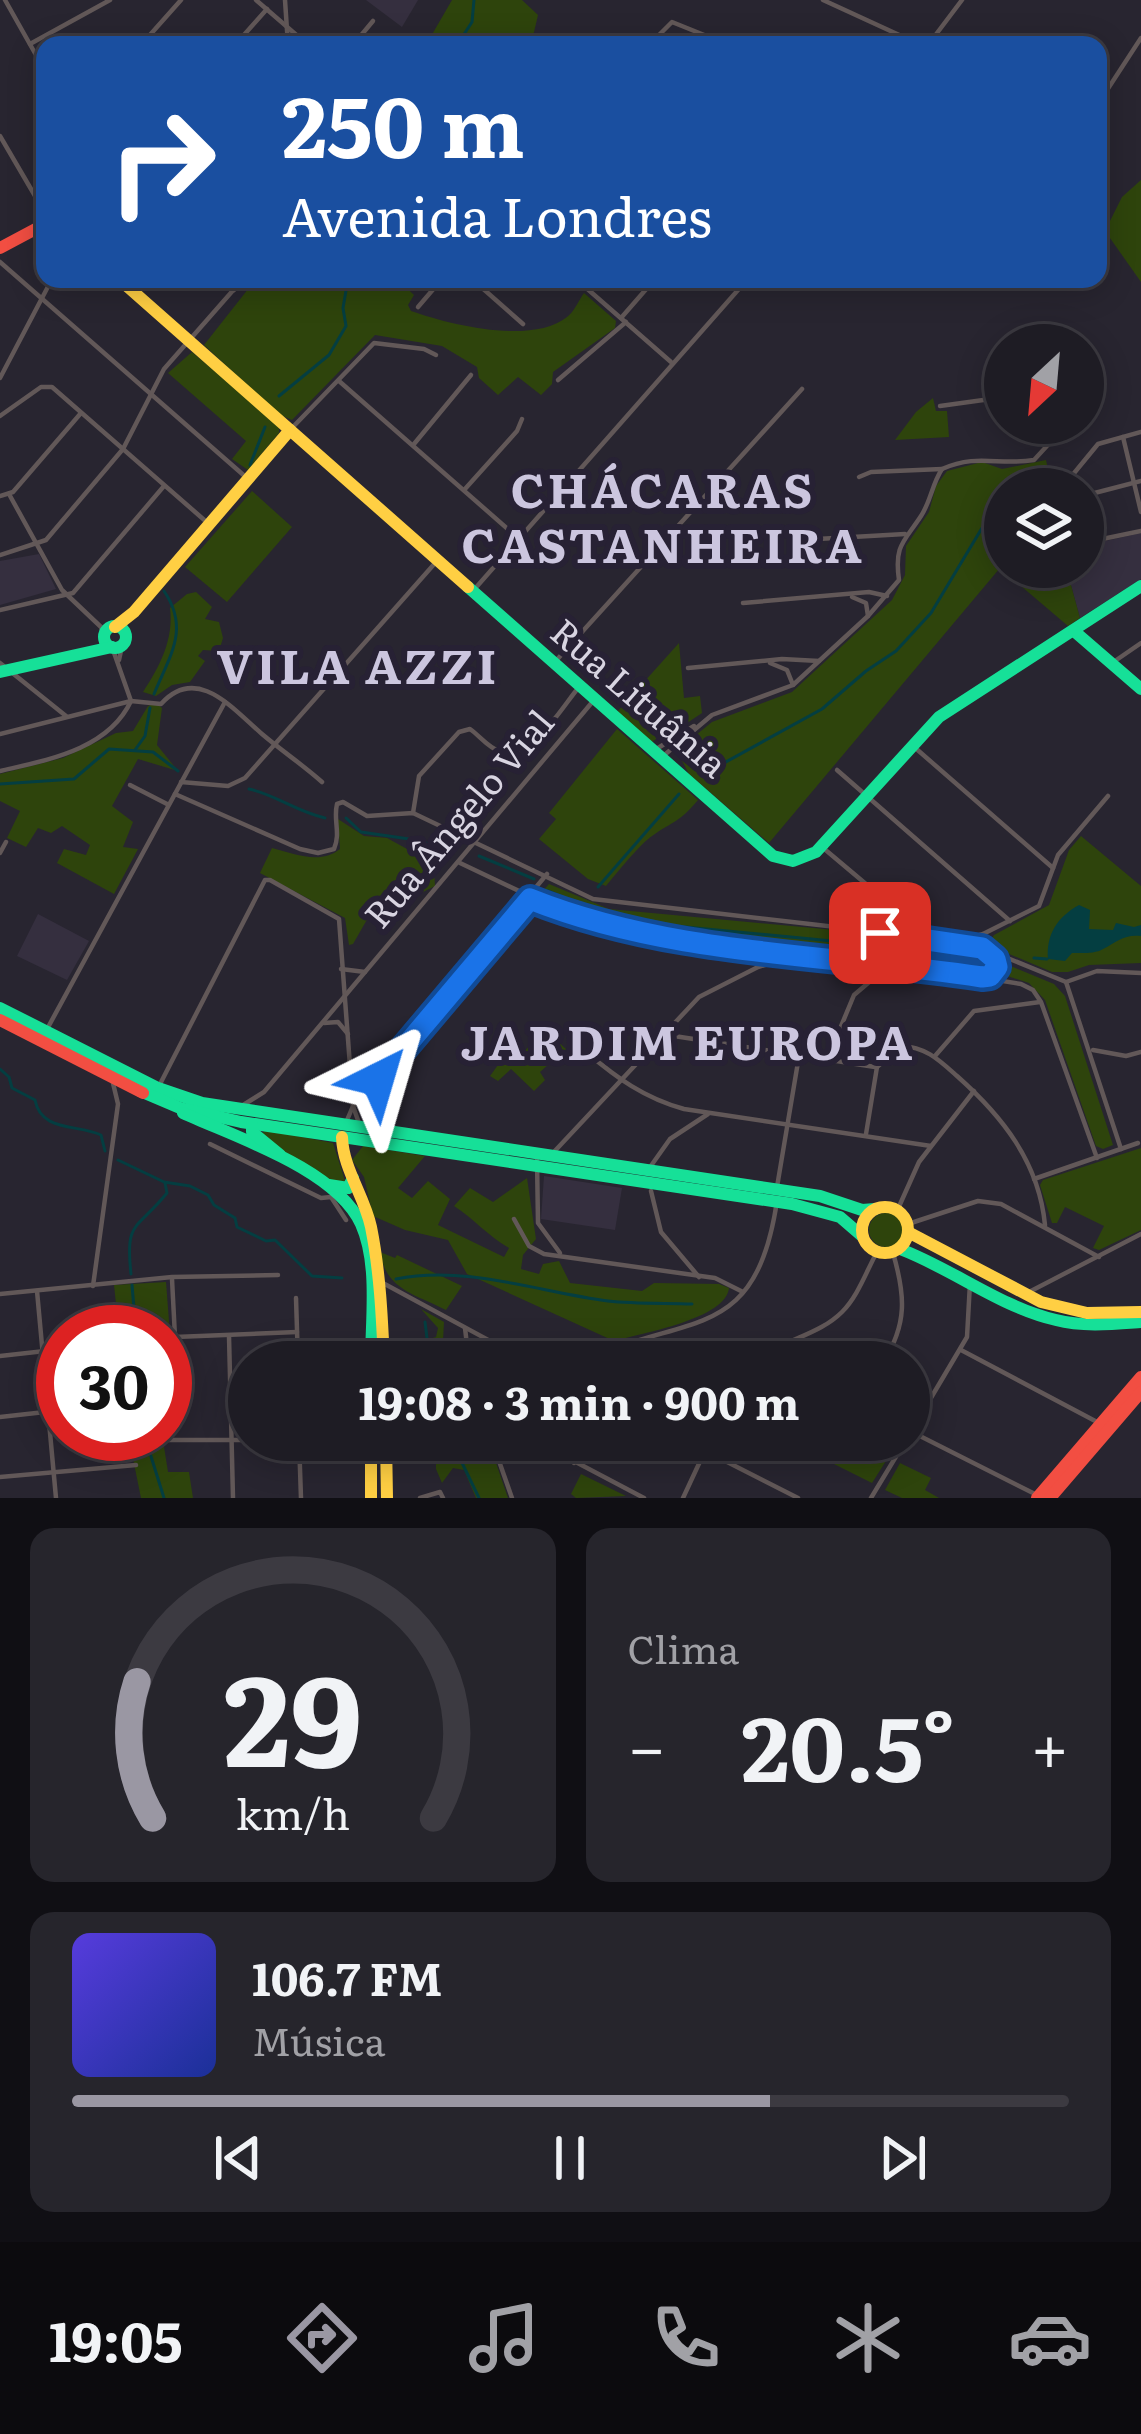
<!DOCTYPE html>
<html lang="pt">
<meta charset="utf-8">
<style>
body{margin:0;font-family:Literata,serif;background:#26252c;color:#f1f3f6;height:100vh;display:flex;flex-direction:column;font-size:45px;white-space:nowrap}
*{box-sizing:border-box;margin:0}
p{font-size:39px;color:#a1a1a6}
.icon{flex:none;width:66px;height:66px;fill:none;stroke:currentColor;stroke-width:2;stroke-linecap:round;stroke-linejoin:round}
.map{position:relative;height:1498px;overflow:hidden}
.side{display:flex;flex-direction:column;gap:30px;padding:30px;background:#100f14;flex:1}
.side>*{flex:none}
.top-card{position:absolute;left:36px;top:36px;width:1071px;height:252px;border-radius:24px;box-shadow:0 6px 30px #0003,0 0 0 3px #3c3a41;background:#1a4fa0;color:#fff;overflow:hidden}
.needle{width:78px;rotate:206deg}
.fabs{position:absolute;left:984px;top:324px;display:grid;gap:24px}
.fabs a{display:grid;place-items:center;width:120px;height:120px;border-radius:50%;background:#1e1c24;box-shadow:0 6px 30px #0003,0 0 0 3px #3c3a41;font-size:60px}
.speed{position:absolute;left:36px;top:1305px;display:flex;gap:24px;font-size:60px;font-weight:700;text-align:center}
.speed>*{display:grid;place-content:center;width:156px;height:156px;border-radius:50%;background:#1e1c24;box-shadow:0 6px 30px #0003,0 0 0 3px #3c3a41;line-height:1}
.speed .limit{border:18px solid #d22;background:#fff;color:#111}
.pin{position:absolute;display:grid;place-items:center;width:102px;height:102px;color:#fff;margin:-51px;border-radius:24px;box-shadow:0 6px 18px #0006}
.me{position:absolute;width:132px;margin:-66px;rotate:40deg;stroke-linejoin:round;filter:drop-shadow(0 0 9px #0008)}
.turn{display:flex;align-items:center;gap:42px;height:252px;padding:0 48px;font-size:54px}
.turn .icon{width:156px;height:156px;stroke-width:2.5}
.turn b{display:block;font-size:84px;line-height:102px}
.big{font-size:90px;font-weight:700;line-height:1.1}
.side .tile{flex:1;display:flex;flex-direction:column;justify-content:center;gap:18px;min-width:0;padding:0 42px;border-radius:24px;background:#26252c}
.side .dial{align-items:center;gap:0}
.dial svg{height:312px;overflow:visible;fill:none;stroke:#3c3a41;stroke-width:7;stroke-linecap:round;text-anchor:middle}
.dial text{fill:#f1f3f6;stroke:none}
.song{display:flex;align-items:center;gap:36px}
.cover{width:144px;height:144px;border-radius:18px;background:linear-gradient(135deg,hsl(250 70% 55%),hsl(230 70% 35%))}
.played{height:12px;border-radius:6px;background:linear-gradient(90deg,#9a97a3 70%,#3c3a41 70%)}
.keys{display:flex;justify-content:space-around;direction:ltr}
.heat{display:flex;justify-content:space-between;align-items:center;font-size:66px;direction:ltr}
.side .tiles{flex:1;display:grid;gap:30px;grid-template-columns:1fr 1fr}
.tile:last-child{grid-column:span 2}
.trip{position:absolute;left:228px;top:1341px;width:702px;height:120px;border-radius:60px;background:#1e1c24;box-shadow:0 6px 30px #0003,0 0 0 3px #3c3a41;font-weight:700;line-height:120px;text-align:center}
.dock{display:flex;height:192px;justify-content:space-around;align-items:center;background:#0c0b0e;color:#a1a1a6}
.dock .icon{width:84px;height:84px}
.dock .active{color:#9a97a3}
.dock b{font-size:54px;color:#f1f3f6}
.map>svg:first-child{display:block}
</style>
<div class="map">
<svg width="1141" height="1498" viewBox="0 0 1141 1498">
<rect width="100%" height="100%" fill="#282530"/>
<g fill="#352f3f">
<polygon points="366,0 418,0 402,27"/>
<polygon points="1141,533 1141,579 1080,618 1066,567 1083,567 1083,546"/>
<polygon points="39,554 56,589 0,605 0,561"/>
<polygon points="38,914 89,941 67,980 17,956"/>
<polygon points="544,1176 622,1188 615,1230 541,1219"/>
</g>
<g fill="#2e440c">
<polygon points="452,0 522,0 538,15 531,45 435,45 430,38"/>
<polygon points="1141,180 1141,282 1105,231 1122,197"/>
<path d="M256,279H397L414,295L408,305L411,311C451,325 532,345 567,317C574,312 579,300 584,293L616,321L615,328L553,372L552,384L541,395L518,377L498,395L479,378L477,367L442,346L375,335L292,420L280,415L204,345Z"/>
<polygon points="192,352 279,426 279,433 248,470 232,459 246,441 168,373"/>
<polygon points="933,398 936,411 947,411 949,437 895,440 916,412"/>
<polygon points="1046,460 1052,489 1005,489 1005,567 1066,567 1080,618 1068,626 1000,568 769,843 689,774 679,755 680,748 712,722 792,692 892,600 905,575 906,546 929,512 936,486 947,471 982,462 1002,469"/>
<polygon points="252,491 292,527 227,602 185,567"/>
<path d="M196,592L212,607L205,619L219,622L223,638L219,651L203,650L198,656L205,661L190,682L172,685L156,696L143,692C160,666 174,639 170,608L187,594Z"/>
<polygon points="679,643 684,698 700,696 702,713 687,723 685,717 652,742 617,712"/>
<polygon points="156,703 162,708 157,745 178,771 138,759 112,806 133,822 123,847 138,849 114,894 57,863 64,849 86,855 90,845 62,826 51,833 38,828 26,847 7,838 20,811 0,801 0,774 63,758 116,733 133,731 148,706"/>
<path d="M617,729L698,800C679,823 673,821 652,836C640,844 616,874 606,886L588,879L539,839L556,819L549,813Z"/>
<path d="M338,819L364,836L387,838L418,855L434,871L435,886L419,894L404,887L393,896L380,897L353,944L349,945L345,918L260,873L272,848C295,854 320,865 340,849Z"/>
<polygon points="1081,836 1141,886 1141,963 1089,965 1068,972 1052,972 988,945 994,935 1049,905 1069,850"/>
<path d="M549,884L609,909L921,938L913,952L918,966C837,956 757,947 678,932C630,923 587,918 543,898L539,895Z"/>
<polygon points="927,943 981,950 990,964 982,973 926,965 919,955"/>
<polygon points="1013,967 1054,984 1065,996 1113,1145 1103,1149 1096,1146 1045,1000 1029,983 1001,974 1001,970"/>
<polygon points="537,1023 566,1049 540,1072 545,1080 534,1091 511,1069 498,1081 490,1076 511,1047 523,1053 530,1045 527,1032"/>
<path d="M265,1130L333,1143L345,1181C314,1187 284,1152 262,1134Z"/>
<path d="M363,1146L425,1156L398,1188L412,1198L428,1181L450,1199L438,1225L504,1257L509,1248C488,1236 474,1219 454,1206L470,1188L493,1202L527,1178L536,1239L523,1255L521,1269L539,1274L543,1264L559,1261L570,1283L642,1291L654,1283L719,1284L729,1288C726,1319 642,1333 614,1341L467,1274L448,1240L405,1230L373,1216L364,1177L352,1160Z"/>
<polygon points="1141,1148 1141,1230 1099,1250 1093,1248 1104,1226 1065,1207 1057,1223 1052,1223 1040,1185 1043,1180"/>
<circle cx="886" cy="1230" r="17"/>
<path d="M380,1252L395,1258L397,1255L462,1286L446,1310C415,1294 386,1290 380,1252Z"/>
<polygon points="166,1282 170,1334 119,1332 114,1285"/>
<polygon points="421,1309 444,1322 443,1341 448,1362 425,1362 429,1339 436,1337 438,1328"/>
<polygon points="654,1343 655,1343 691,1362 637,1362 619,1353"/>
<polygon points="128,1434 162,1434 168,1472 189,1472 193,1498 141,1498"/>
<polygon points="436,1440 497,1440 502,1452 494,1457 508,1498 476,1498 464,1470 453,1468 442,1483 436,1469"/>
<polygon points="786,1440 844,1440 886,1461 872,1483"/>
<polygon points="900,1463 931,1478 925,1490 939,1498 902,1498 885,1490"/>
<polygon points="581,1474 626,1496 576,1498 571,1494"/>
</g>
<path fill="#043e41" d="M1079,905L1090,910L1089,929L1113,930L1116,923L1134,927L1141,925V936C1124,934 1117,942 1103,949C1095,954 1081,953 1072,953L1065,961L1048,959C1046,935 1057,917 1079,905Z"/>
<g fill="none" stroke-linecap="round" stroke-linejoin="round">
<g stroke="#043e41" stroke-width="3">
<polyline points="457,45 472,22 474,0"/>
<polyline points="279,396 329,355 346,326 343,308 348,279"/>
<polyline points="250,465 265,427"/>
<polyline points="1030,489 1039,470"/>
<path d="M154,694C170,655 190,629 164,591"/>
<polyline points="135,750 145,736 150,708"/>
<polyline points="704,774 822,709 866,671 896,651 931,613 982,528 1005,517"/>
<polyline points="0,784 74,779 109,749 153,752 178,771"/>
<path d="M249,789C276,795 297,812 325,818"/>
<polyline points="346,818 361,832 416,840 452,851"/>
<polyline points="479,856 534,879"/>
<polyline points="598,887 679,794"/>
<polyline points="548,891 608,916 654,924 905,948"/>
<polyline points="1034,958 1047,959"/>
<path d="M0,1069L9,1077L12,1088L35,1100C41,1132 77,1124 101,1135L105,1151"/>
<polyline points="118,1160 164,1182 190,1186 208,1195 214,1205 235,1218 237,1227 266,1241 275,1240 312,1276 342,1278"/>
<path d="M131,1274C125,1220 136,1231 167,1193L165,1183"/>
<path d="M396,1279C466,1265 539,1292 608,1301C635,1304 665,1303 692,1304"/>
<polyline points="132,1285 136,1332"/>
<polyline points="425,1322 430,1362"/>
<polyline points="144,1434 164,1498"/>
<polyline points="451,1440 479,1498"/>
</g>
<g stroke="#625858" stroke-width="4.5">
<polyline points="5,0 45,71"/>
<polyline points="256,0 308,45"/>
<polyline points="285,0 288,45"/>
<polyline points="823,0 921,45"/>
<polyline points="30,44 110,0"/>
<polyline points="141,45 181,0"/>
<polyline points="235,45 267,9"/>
<polyline points="353,45 373,21"/>
<polyline points="649,45 672,22 729,45"/>
<polyline points="928,45 962,0"/>
<polyline points="1098,104 1141,38"/>
<polyline points="0,136 45,213"/>
<polyline points="1098,210 1107,216"/>
<polyline points="0,262 248,479"/>
<polyline points="222,279 234,290"/>
<polyline points="472,279 523,324"/>
<polyline points="576,279 671,362"/>
<polyline points="418,307 442,279"/>
<polyline points="621,318 655,279"/>
<polyline points="0,378 52,279"/>
<polyline points="558,380 626,322"/>
<polyline points="339,381 518,538"/>
<polyline points="940,406 1005,397"/>
<polyline points="0,416 41,387 52,387 210,525"/>
<polyline points="290,430 374,343 424,349 436,355"/>
<polyline points="1123,437 1141,512"/>
<polyline points="414,444 471,375"/>
<polyline points="859,477 871,472 942,469"/>
<polyline points="465,489 517,431 522,419"/>
<polyline points="1061,489 1098,444 1141,432"/>
<polyline points="9,494 62,590 101,627 104,636"/>
<polyline points="0,496 13,492 81,413"/>
<polyline points="1083,496 1141,481"/>
<polyline points="800,540 905,534"/>
<polyline points="1083,543 1141,531"/>
<polyline points="0,555 46,540 123,449 164,369 243,279"/>
<polyline points="472,592 738,290"/>
<polyline points="852,597 866,603 868,616"/>
<polyline points="743,603 869,592 887,596"/>
<polyline points="0,610 73,593 164,486"/>
<polyline points="112,647 131,701"/>
<polyline points="119,660 122,646"/>
<polyline points="0,663 66,716"/>
<polyline points="770,663 787,670 793,685"/>
<polyline points="1112,663 1141,643"/>
<polyline points="553,664 802,389"/>
<polyline points="688,668 782,659 819,661"/>
<path d="M0,734L131,701L161,704C197,664 233,709 262,734C282,751 303,765 322,782"/>
<polyline points="913,746 1053,868"/>
<polyline points="653,751 694,726"/>
<path d="M662,757L712,715L793,685L868,616L899,580C894,545 904,542 921,516C931,501 932,484 942,469C978,453 998,466 1034,460L1068,423"/>
<polyline points="837,770 1010,921"/>
<path d="M0,771C47,760 108,750 131,701"/>
<polyline points="181,782 228,786 245,778 436,562"/>
<polyline points="130,785 167,804"/>
<path d="M175,794L300,849L318,853L334,849C341,833 333,820 337,804L343,802L367,816L413,813L593,899L923,937L983,948L1066,982L1121,1149"/>
<path d="M413,813L419,776L459,732L470,729C480,736 488,748 501,752C532,760 562,707 579,687"/>
<polyline points="822,847 923,932 913,951 923,968"/>
<polyline points="0,853 6,842"/>
<polyline points="460,863 574,917 633,933 923,968 1021,984 1033,990 1041,1002 1097,1158"/>
<polyline points="982,935 978,943 997,963 995,971 987,976"/>
<polyline points="956,942 983,934 1039,906 1058,855 1108,796"/>
<polyline points="341,969 365,972"/>
<polyline points="1066,982 1097,971 1141,973"/>
<polyline points="324,1023 338,1022 348,1034"/>
<polyline points="46,1031 225,702"/>
<polyline points="661,1034 875,1067"/>
<polyline points="1093,1050 1126,1056 1141,1052"/>
<path d="M586,1052C617,1078 644,1098 684,1109L931,1146"/>
<polyline points="935,1056 974,1011 1040,1002"/>
<polyline points="827,1060 854,995 887,967"/>
<polyline points="352,1073 362,1082 373,1081"/>
<polyline points="158,1088 265,880 270,880 339,919 353,1106 360,1126"/>
<polyline points="240,1107 264,1092 594,700"/>
<polyline points="345,1125 353,1106 547,874"/>
<path d="M866,1134L877,1067L901,1046C926,1047 939,1060 957,1076C1002,1116 1039,1162 1045,1225"/>
<polyline points="210,1144 321,1198 331,1197 346,1220"/>
<polyline points="552,1154 699,997 758,967 799,955"/>
<polyline points="537,1160 538,1223 560,1253"/>
<polyline points="648,1170 670,1139 708,1114"/>
<polyline points="1034,1179 1138,1143"/>
<polyline points="777,1187 799,1056"/>
<polyline points="651,1191 661,1232 699,1277"/>
<polyline points="897,1211 919,1162 974,1091"/>
<polyline points="514,1219 529,1246 544,1254 715,1278 743,1292"/>
<polyline points="908,1224 978,1201 1001,1204 1099,1257"/>
<polyline points="172,1279 175,1337 297,1332"/>
<polyline points="381,1282 529,1362"/>
<polyline points="93,1286 118,1104 112,1079"/>
<polyline points="37,1291 56,1498"/>
<polyline points="1029,1292 1141,1234"/>
<polyline points="0,1294 172,1277 278,1275"/>
<polyline points="296,1298 298,1362"/>
<polyline points="465,1328 469,1362"/>
<polyline points="229,1336 233,1498"/>
<polyline points="961,1350 1099,1423"/>
<polyline points="0,1356 63,1349"/>
<polyline points="763,1356 774,1362"/>
<path d="M583,1362C686,1311 755,1347 777,1201"/>
<path d="M757,1362C782,1339 818,1336 842,1312C858,1296 866,1272 877,1252"/>
<path d="M883,1362C908,1324 905,1294 893,1253"/>
<polyline points="0,1417 63,1410"/>
<polyline points="910,1431 1039,1496"/>
<polyline points="909,1435 967,1337 970,1283"/>
<polyline points="156,1440 299,1440"/>
<polyline points="299,1440 301,1498"/>
<polyline points="534,1440 644,1498"/>
<polyline points="569,1440 574,1463"/>
<polyline points="684,1440 798,1498"/>
<polyline points="499,1461 512,1498"/>
<polyline points="0,1477 136,1465"/>
<polyline points="420,1498 440,1492 443,1498"/>
<polyline points="683,1498 710,1440"/>
<polyline points="871,1498 906,1440"/>
</g>
<g stroke="#16e098" stroke-width="12">
<polyline points="468,587 773,856 793,861 816,852 939,717 1141,586"/>
<circle cx="115" cy="637" r="11"/>
<polyline points="1074,631 1141,689"/>
<polyline points="0,672 112,647"/>
<polyline points="0,1008 158,1088 202,1103 820,1196 862,1210 875,1209"/>
<polyline points="140,1091 180,1108 241,1122 792,1204 840,1217 862,1236"/>
<path d="M183,1113C235,1137 336,1169 361,1224C379,1264 371,1320 371,1362"/>
<polyline points="252,1124 252,1132 280,1155"/>
<polyline points="329,1185 348,1188 353,1178"/>
<path d="M900,1249C953,1269 1000,1307 1056,1320C1083,1327 1113,1324 1141,1322"/>
</g>
<g stroke="#ffcf43" stroke-width="12">
<polyline points="119,279 468,587"/>
<polyline points="115,627 134,612 290,430"/>
<path d="M342,1137C343,1169 364,1195 371,1227C380,1272 382,1317 384,1362"/>
<circle cx="885" cy="1230" r="23"/>
<polyline points="908,1232 1041,1302 1087,1313 1141,1312"/>
<polyline points="371,1440 371,1498"/>
<polyline points="386,1440 387,1498"/>
</g>
<g stroke="#f24e42" stroke-width="12">
<polyline points="0,248 45,224"/>
<polyline points="0,1020 143,1093"/>
<polyline points="1037,1498 1141,1377"/>
<polyline points="1050,1498 1141,1392"/>
</g>
</g>
<g fill="none" stroke-linecap="round" stroke-linejoin="round">
<defs>
<path id="route" d="M378,1079L530,899C672,956 831,954 982,977L990,976L997,967L995,959L982,948L880,933"/>
</defs>
<use href="#route" stroke="#114b97" stroke-width="30"/>
<use href="#route" stroke="#1a73e8" stroke-width="21"/>
</g>
<g text-anchor="middle" stroke-width="12" stroke-linejoin="round" paint-order="stroke">
<g font-size="36" fill="#d8d4e1" stroke="#272134">
<text transform="translate(639 698) rotate(41)" y="13">Rua Lituânia</text>
<text transform="translate(459 819) rotate(-50)" y="13">Rua Ângelo Vial</text>
</g>
<g font-size="48" font-weight="bold" letter-spacing="3" fill="#ccc6df" stroke="#272134">
<text x="663" y="508">CHÁCARAS<tspan x="663" dy="55">CASTANHEIRA</tspan></text>
<text x="358" y="684">VILA AZZI</text>
<text x="688" y="1060">JARDIM EUROPA</text>
</g>
</g>
</svg>
<div class="fabs">
<a><svg class="needle" viewBox="-14 -14 28 28"><path d="M0-13l5 13h-10z" fill="#e53935"/><path d="M0 13l5-13h-10z" fill="#a1a1a6"/></svg></a>
<a><svg class="icon" aria-label="layers" viewBox="0 0 24 24"><path d="M12 4l9 5-9 5-9-5zM3 14l9 5 9-5"/></svg></a>
</div>
<div class="speed"><div class="limit">30</div></div>
<div class="pin" style="left:880px;top:933px;background:#d93025"><svg class="icon" aria-label="arrive" viewBox="0 0 24 24"><path d="M6 21V4h12l-3 4 3 4H6"/></svg></div>
<svg class="me" style="left:378px;top:1079px" viewBox="-20 -20 40 40"><path d="M0-17L14 15 0 8-14 15z" fill="#1a73e8" stroke="#fff" stroke-width="4"/></svg>
<div class="trip">19:08 · 3 min · 900 m</div>
<div class="top-card">
<div class="turn"><svg class="icon" aria-label="right" viewBox="0 0 24 24"><path d="M7 20v-9h11M14 6l5 5-5 5"/></svg><div><b>250 m</b>Avenida Londres</div></div>
</div>
</div>
<section class="side">
<div class="tiles">
<div class="tile dial"><svg viewBox="0 0 100 80">
<path d="M14 69A42 42 0 1 1 86 69"/>
<path d="M14 69A42 42 0 0 1 10 34" stroke="#9a97a3"/>
<text x="50" y="56" font-size="32" font-weight="700">29</text>
<text x="50" y="72" font-size="11">km/h</text>
</svg></div>
<div class="tile"><p>Clima</p>
<div class="heat"><a>−</a><b class="big">20.5°</b><a>+</a></div>
</div>
<div class="tile">
<div class="song"><i class="cover"></i><div><b>106.7 FM</b><p>Música</p></div></div>
<div class="played"></div>
<div class="keys"><svg class="icon" aria-label="previous" viewBox="0 0 24 24"><path d="M18 5L8 12l10 7zM5 5v14"/></svg><svg class="icon" aria-label="pause" viewBox="0 0 24 24"><path d="M8 5v14M16 5v14"/></svg><svg class="icon" aria-label="next" viewBox="0 0 24 24"><path d="M6 5l10 7-10 7zM19 5v14"/></svg></div>
</div>
</div>
</section>
<nav class="dock">
<b>19:05</b>
<svg class="icon active" aria-label="directions" viewBox="0 0 24 24"><path d="M12 3l9 9-9 9-9-9zM9 14v-3h6M13 9l2 2-2 2"/></svg>
<svg class="icon" aria-label="music" viewBox="0 0 24 24"><path d="M9 18V5l10-2v13"/><circle cx="6" cy="18" r="3"/><circle cx="16" cy="16" r="3"/></svg>
<svg class="icon" aria-label="phone" viewBox="0 0 24 24"><path d="M5 4h4l2 5-3 2q2 4 5 5l2-3 5 2v4C11 20 4 13 5 4z"/></svg>
<svg class="icon" aria-label="climate" viewBox="0 0 24 24"><path d="M12 3v18M4 7l16 10M4 17L20 7"/></svg>
<svg class="icon" aria-label="car" viewBox="0 0 24 24"><path d="M5 17H2v-5l4-1 3-4h7l3 4 3 1v5h-3M9 17h6M6 11h13"/><circle cx="7" cy="17" r="2"/><circle cx="17" cy="17" r="2"/></svg>
</nav>
